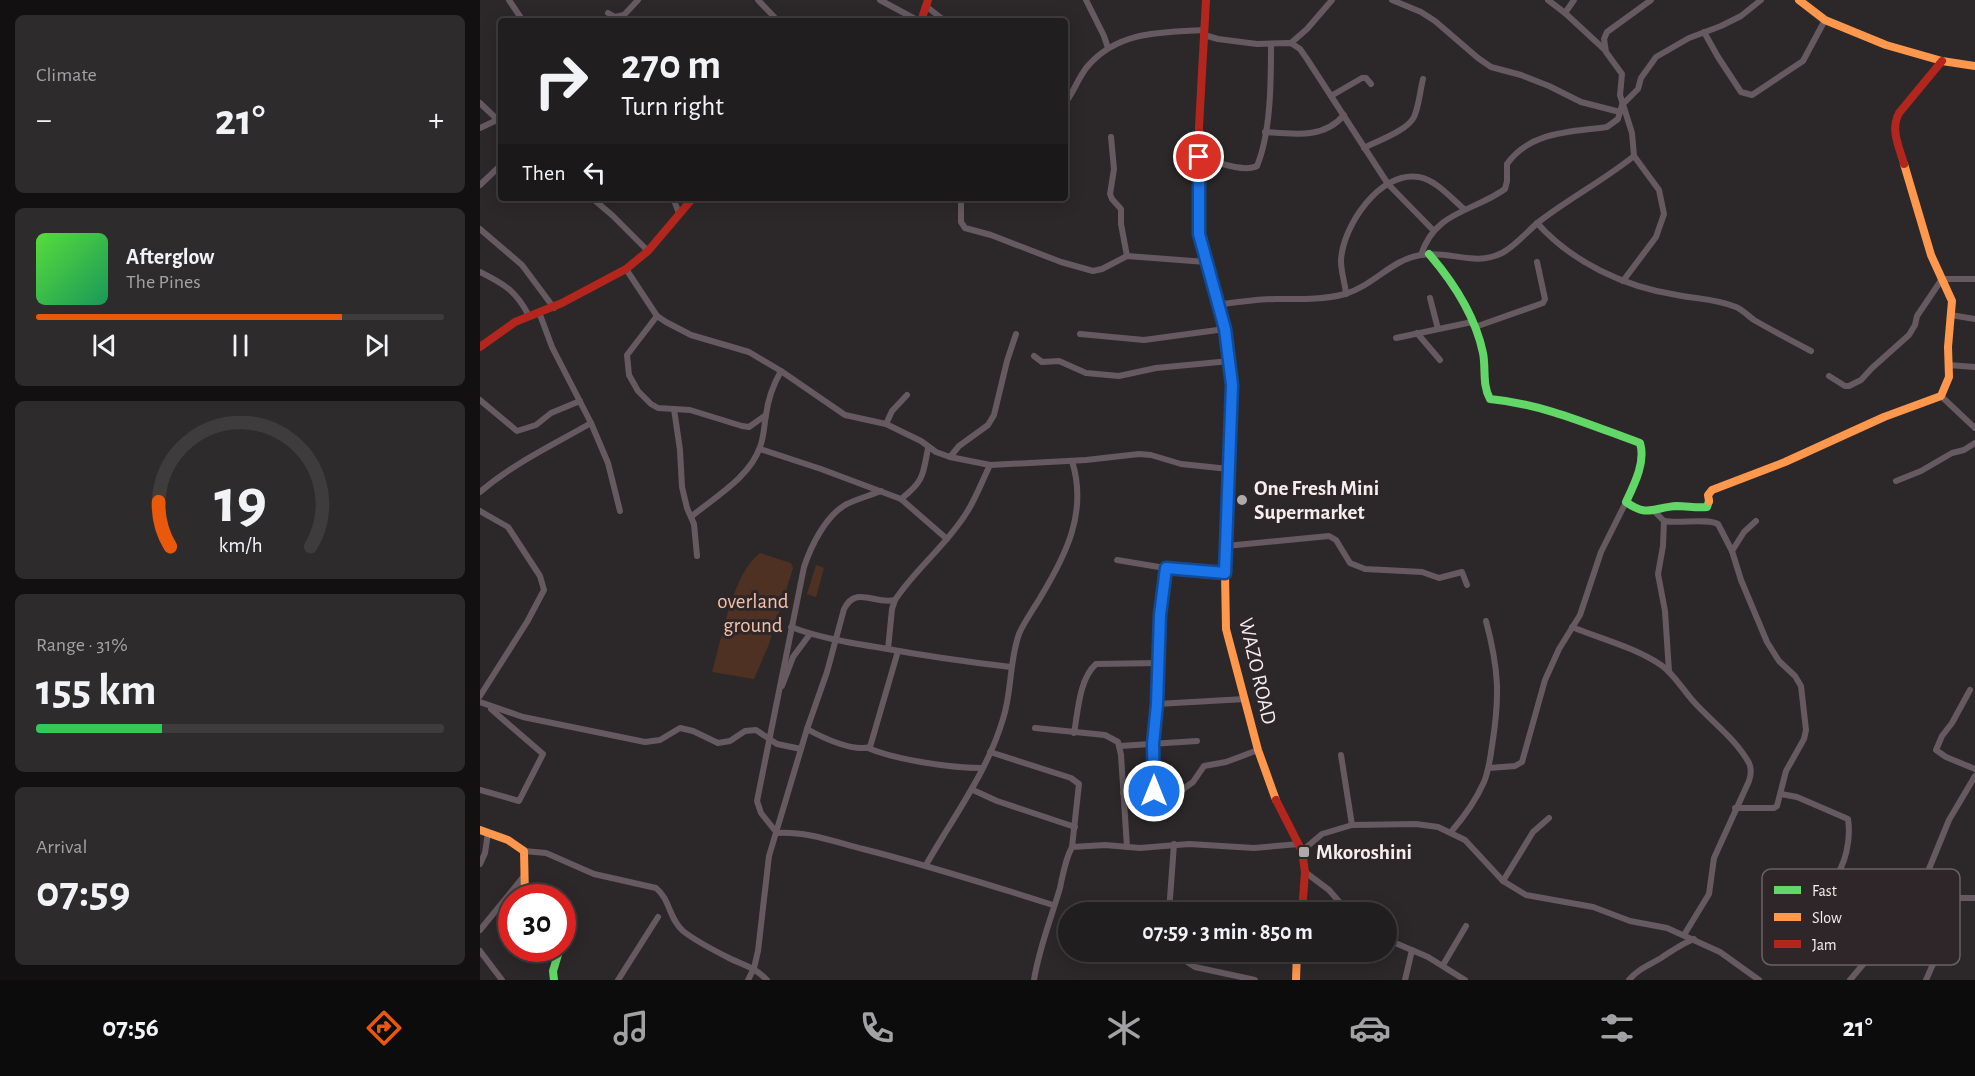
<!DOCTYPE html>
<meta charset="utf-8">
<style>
body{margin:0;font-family:"Alegreya Sans",sans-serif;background:#2d2b2c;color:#f1f3f6;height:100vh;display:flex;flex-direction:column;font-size:22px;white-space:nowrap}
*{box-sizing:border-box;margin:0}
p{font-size:20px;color:#a2a2a4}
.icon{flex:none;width:33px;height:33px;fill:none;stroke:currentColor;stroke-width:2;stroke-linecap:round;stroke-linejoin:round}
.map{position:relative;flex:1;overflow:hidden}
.sheet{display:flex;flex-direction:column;gap:15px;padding:15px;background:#121011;width:480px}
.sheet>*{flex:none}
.banner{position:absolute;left:18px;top:18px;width:570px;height:183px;border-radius:6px;box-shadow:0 3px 15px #0003,0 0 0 2px #3e3c3d;background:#211e1f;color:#f1f3f6;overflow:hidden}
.speed{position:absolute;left:18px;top:884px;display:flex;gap:12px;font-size:30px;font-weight:700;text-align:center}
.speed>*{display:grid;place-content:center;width:78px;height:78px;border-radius:50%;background:#211e1f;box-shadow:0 3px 15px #0003,0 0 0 2px #3e3c3d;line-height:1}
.speed .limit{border:9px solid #d22;background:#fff;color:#111}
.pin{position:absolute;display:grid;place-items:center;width:51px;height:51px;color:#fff;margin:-26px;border:3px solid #fff;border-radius:50%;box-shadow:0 2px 6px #0007}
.me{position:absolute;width:66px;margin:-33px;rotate:0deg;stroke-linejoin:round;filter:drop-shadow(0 0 4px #0008)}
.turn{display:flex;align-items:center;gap:21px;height:126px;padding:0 24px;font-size:27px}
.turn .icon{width:78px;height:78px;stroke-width:2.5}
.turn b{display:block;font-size:42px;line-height:51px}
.then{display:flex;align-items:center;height:57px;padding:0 24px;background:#0003;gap:12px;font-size:22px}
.big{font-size:45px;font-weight:600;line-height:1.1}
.sheet .widget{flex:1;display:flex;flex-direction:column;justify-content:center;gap:9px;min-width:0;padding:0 21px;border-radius:9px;background:#2d2b2c}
.sheet .dial{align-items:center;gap:0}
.dial svg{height:156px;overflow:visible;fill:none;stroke:#3e3c3d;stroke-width:7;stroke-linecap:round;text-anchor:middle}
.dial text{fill:#f1f3f6;stroke:none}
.song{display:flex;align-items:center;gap:18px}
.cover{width:72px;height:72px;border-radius:9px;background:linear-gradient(135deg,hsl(110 70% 55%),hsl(150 70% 35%))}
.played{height:6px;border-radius:3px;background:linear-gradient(90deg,#ea580c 75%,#3e3c3d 75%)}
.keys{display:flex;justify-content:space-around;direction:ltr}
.heat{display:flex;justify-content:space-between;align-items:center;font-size:33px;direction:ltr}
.charge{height:9px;border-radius:4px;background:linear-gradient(90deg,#34c759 31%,#3e3c3d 0)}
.trip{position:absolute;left:578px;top:902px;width:339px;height:60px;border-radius:30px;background:#211e1f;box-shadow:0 3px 15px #0003,0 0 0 2px #3e3c3d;font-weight:600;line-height:60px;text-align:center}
.tab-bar{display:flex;height:96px;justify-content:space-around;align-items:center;background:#0d0c0c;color:#a2a2a4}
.tab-bar .icon{width:42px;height:42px}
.tab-bar .current{color:#ea580c}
.tab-bar b{font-size:27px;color:#f1f3f6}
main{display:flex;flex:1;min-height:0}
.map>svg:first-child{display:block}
</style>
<main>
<section class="sheet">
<div class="widget"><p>Climate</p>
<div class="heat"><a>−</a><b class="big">21°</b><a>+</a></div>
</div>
<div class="widget">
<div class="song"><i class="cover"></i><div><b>Afterglow</b><p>The Pines</p></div></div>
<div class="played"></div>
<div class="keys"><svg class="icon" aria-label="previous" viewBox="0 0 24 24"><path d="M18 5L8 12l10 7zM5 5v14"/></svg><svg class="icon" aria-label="pause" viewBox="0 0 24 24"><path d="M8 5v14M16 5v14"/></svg><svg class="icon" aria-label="next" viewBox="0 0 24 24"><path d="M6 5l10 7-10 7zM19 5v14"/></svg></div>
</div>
<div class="widget dial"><svg viewBox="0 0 100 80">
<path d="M14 69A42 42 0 1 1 86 69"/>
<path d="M14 69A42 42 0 0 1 8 46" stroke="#ea580c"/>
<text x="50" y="56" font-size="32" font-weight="700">19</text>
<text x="50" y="72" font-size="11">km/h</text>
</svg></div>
<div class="widget"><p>Range · 31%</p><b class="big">155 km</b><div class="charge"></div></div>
<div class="widget"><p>Arrival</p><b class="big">07:59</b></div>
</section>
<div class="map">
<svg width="1495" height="980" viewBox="0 0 1495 980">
<rect width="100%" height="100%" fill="#2c2829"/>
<g fill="#4e3122">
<path d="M280,553L311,563L313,568L289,644L274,679L232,672C242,639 252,574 280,553Z"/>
<polygon points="336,565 344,568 336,597 327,594"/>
</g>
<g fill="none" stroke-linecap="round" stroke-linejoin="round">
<g stroke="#665a60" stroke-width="6">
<polyline points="29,0 43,21"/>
<polyline points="278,0 298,21"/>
<polyline points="400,0 439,21"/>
<polyline points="606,0 624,36 628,48"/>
<polyline points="912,0 941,12 955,21 998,58 1011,67 1041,75 1069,86 1101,102 1140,112"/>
<polyline points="1068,0 1085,13"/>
<polyline points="1094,0 1085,13 1125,50"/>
<polyline points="447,7 465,21"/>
<polyline points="128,13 135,17 144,15 158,0"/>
<polyline points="1224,32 1238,57 1261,92 1272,95 1323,61 1345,20"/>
<polyline points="724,35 738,39 777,44 811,43 820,49 827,59 908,184 953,230"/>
<polyline points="811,43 827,29 852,0"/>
<polyline points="851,96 882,78 886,78 891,84"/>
<polyline points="0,103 21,123"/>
<path d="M585,103C594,92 598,78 607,67C637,31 681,32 724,30"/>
<polyline points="0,128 17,120"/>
<path d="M785,132C814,134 844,139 864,115"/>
<polyline points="631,137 634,169 630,194 632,199 641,209 641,224 647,256"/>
<path d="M884,148C897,141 927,131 934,117C939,106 940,91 943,79"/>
<path d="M719,157C734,161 764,173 777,166C791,132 791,81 791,45"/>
<polyline points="0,185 21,165"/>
<polyline points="112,198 133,216 168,251"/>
<polyline points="193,198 199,213"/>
<polyline points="481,198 481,222 485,228 511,235 581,262 613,271 622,269 647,256 726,262"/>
<path d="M1057,223C1093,263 1145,287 1197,295C1217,299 1236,299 1256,307C1263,310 1268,316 1274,320C1293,331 1312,341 1331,351"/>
<polyline points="0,229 42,265 74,308"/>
<path d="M941,255C955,211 993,212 1025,189L1027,181V164C1050,131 1092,132 1127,127L1138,119L1142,105L1158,89L1161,78L1176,57L1209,38L1241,26L1261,16L1281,0"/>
<polyline points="146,269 177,316 186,322 211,335 269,352 301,371 365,415 406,424 441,441 456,452 470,457 510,465 606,460 659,454 671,455 701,464 749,469"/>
<path d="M0,272C26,285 36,291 49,316"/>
<polyline points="1143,281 1176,237 1184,214 1179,190 1154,156 1152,133 1140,95 1142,74 1126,52 1124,39 1127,32 1171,0"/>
<path d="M866,294C865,283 861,272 861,261C862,227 900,170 939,177C956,180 971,198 984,209"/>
<polyline points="950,298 958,329"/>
<path d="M738,305C758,302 777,299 797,299C819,299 843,300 865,294C893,286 912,259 941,255C970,250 994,267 1022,253C1037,245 1047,231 1060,221C1090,198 1124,180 1154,156"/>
<polyline points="59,312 72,347 111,423 128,463 140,511"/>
<polyline points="1471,315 1495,319"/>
<polyline points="177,316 147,355 149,375 158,391 171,404 178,408 210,410 262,426 269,427 286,415"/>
<polyline points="995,327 1063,303 1065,299 1057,262"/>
<polyline points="937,333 960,360"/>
<polyline points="600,334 664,340 745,329"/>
<polyline points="916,338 992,322"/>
<polyline points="554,356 562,362 579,361 606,373 639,376 676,368 750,361"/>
<polyline points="1468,365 1495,367"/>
<polyline points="1349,376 1365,386 1369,386 1381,380 1392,368 1429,335 1435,325 1437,316 1462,279 1495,279"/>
<polyline points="1461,396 1495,428"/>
<polyline points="0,400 37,431 56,425 71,413 100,401"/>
<polyline points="194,409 200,450 202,487 207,508 214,524 217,556"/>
<polyline points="406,424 412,411 427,395"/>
<polyline points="280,449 341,469 421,499 467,539"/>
<polyline points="470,457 479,446 508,425 514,415 527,361 536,334"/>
<polyline points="1416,481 1441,471 1472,453 1484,450 1495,443"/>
<path d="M0,492C34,463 73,445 111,423"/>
<path d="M421,499C444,481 443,475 448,448"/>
<polyline points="0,511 28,527 60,576 64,590 47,622 0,696"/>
<polyline points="1175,512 1184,521 1183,546 1178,574 1185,611 1189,672"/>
<path d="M212,516C235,497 270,477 280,447C284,437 284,426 286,415C288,399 293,385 301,371"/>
<path d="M1184,521C1200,524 1225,518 1238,524L1252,551L1261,580L1287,642L1299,661L1315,676L1321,686L1326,730L1324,739L1306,771L1297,806L1294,808H1255"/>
<polyline points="746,546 849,536 856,540 870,563 885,569 942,572 959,578 982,572 987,585"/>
<polyline points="1252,551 1264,532 1276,521"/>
<polyline points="637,560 685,568 745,573"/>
<path d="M311,627C340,638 371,643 402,648C445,656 488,662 531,667"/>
<path d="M1092,627C1121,639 1154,647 1181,665C1194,674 1203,690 1214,702C1232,722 1256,739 1269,763C1272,769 1271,775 1269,781L1234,858L1229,894L1204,935"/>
<polyline points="408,649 412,609 415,600"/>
<polyline points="302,686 313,657 330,634"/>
<polyline points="1490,690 1472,723 1462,736 1456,750 1466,757 1495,769"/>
<polyline points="0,702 43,717 165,742 180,740 200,728 213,731 238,743 250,741 265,731 276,730 297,744 321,749"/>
<polyline points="677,704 680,615 685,568"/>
<polyline points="555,728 625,735 638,742 641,755 647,847"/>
<path d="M327,729C343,738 373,752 390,747L418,651"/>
<path d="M594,733C598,712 599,679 616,664L678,663"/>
<polyline points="640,746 717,741"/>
<path d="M388,748C416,760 472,768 502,768"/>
<polyline points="510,752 591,778 599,784 592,847"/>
<polyline points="861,755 872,825"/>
<polyline points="1009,768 1035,766 1042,762 1065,680 1079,649 1100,615 1121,552 1146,502"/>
<path d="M1495,776L1469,820L1444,881C1447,901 1480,898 1495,898"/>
<polyline points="0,790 39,801 63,754 11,709"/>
<polyline points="493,790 517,801 595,827"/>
<polyline points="699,792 713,782 724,766 746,762 778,750"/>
<polyline points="643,793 671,793 674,791 673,744 677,704 765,699"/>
<path d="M1301,794L1317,797L1368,819C1371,839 1366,865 1353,880L1354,888C1386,909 1421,918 1458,925"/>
<path d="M971,832C984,817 996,800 1004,782C1009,770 1010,758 1012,746C1020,696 1019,670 1006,621"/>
<path d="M297,833L281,813L277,801L324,567C331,546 345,517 365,505C376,499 389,496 401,491"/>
<path d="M297,833C326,831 355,842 383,849C447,865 510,885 573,905"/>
<path d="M44,851L66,853L114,874L176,888C190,899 189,919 203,931C217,942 235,951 251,959C266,966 274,967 287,980"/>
<polyline points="822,851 842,834 872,825 936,824 958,827 985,840 1023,881 1046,895 1113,907 1150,921 1187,928 1240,952 1279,980"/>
<polyline points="0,864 5,853 8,833"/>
<path d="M446,865C473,817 507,773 523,719C532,692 529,662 539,634C544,622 553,610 560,598C586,555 608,512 592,461"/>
<polyline points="825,872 849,890 868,912"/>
<polyline points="1023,881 1053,832 1069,818"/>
<polyline points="689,912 694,844"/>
<polyline points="0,930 44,876"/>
<polyline points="906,939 948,957 985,980"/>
<polyline points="0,951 22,980"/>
<polyline points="690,951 715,967 775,980"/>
<polyline points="963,965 986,926"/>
<polyline points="138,980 178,917"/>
<path d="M268,980L274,968L278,951L289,856L327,729L347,672L364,609C376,585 395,605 415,600C436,568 467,545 487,512C496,498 502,481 510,465"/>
<path d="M554,980C559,948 571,919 580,888C583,874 585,860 592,847L625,845L660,848L709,844L774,848L819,844"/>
<polyline points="925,980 932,950"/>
<path d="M1149,980C1158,969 1169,965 1181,958C1192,951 1201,944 1214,939"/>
<polyline points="1370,980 1422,918"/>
<polyline points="1446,980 1457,955 1461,896"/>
</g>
<g stroke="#63d668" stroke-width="8">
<path d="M949,254C974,283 995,315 1003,353C1006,368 1002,385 1010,399C1063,404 1110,425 1160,443C1166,462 1154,485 1146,502C1168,518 1174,507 1197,506C1207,506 1217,508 1227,507L1229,501"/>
<polyline points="74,980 73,971 80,948"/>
</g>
<g stroke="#ff974d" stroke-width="8">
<polyline points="1319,0 1345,20 1406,45 1462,61 1495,66"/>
<polyline points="751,422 745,573 746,629 778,750 796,800"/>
<polyline points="1229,501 1228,495 1232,490 1305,462 1404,417 1461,396 1469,377 1468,347 1472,301 1451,255 1424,164"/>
<polyline points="0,830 28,840 44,851 45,897"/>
<polyline points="816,980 817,951"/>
</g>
<g stroke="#b3261e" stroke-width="8">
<polyline points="726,0 719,127 719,234 745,329 752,385 751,422"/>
<polyline points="441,21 448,0"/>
<path d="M1424,164C1419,146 1410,130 1419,113L1462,61"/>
<polyline points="0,347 35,322 82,303 146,269 168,251 213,198"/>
<polyline points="796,800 822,851 825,872 822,912"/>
</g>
</g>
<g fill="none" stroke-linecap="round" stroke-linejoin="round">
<defs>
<polyline id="route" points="674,791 673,744 677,704 680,615 686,568 745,573 752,385 745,329 719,234 719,157"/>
</defs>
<use href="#route" stroke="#114b97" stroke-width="15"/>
<use href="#route" stroke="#1a73e8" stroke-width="10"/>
</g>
<g fill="#aea9aa" stroke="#2e2628" stroke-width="2">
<circle cx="762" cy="500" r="6"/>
<rect x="818" y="846" width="12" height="12" rx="3"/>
</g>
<g text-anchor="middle" stroke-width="6" stroke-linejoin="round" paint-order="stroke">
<g font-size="21" font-weight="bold" fill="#f4eeef" stroke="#2e2628" text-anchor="start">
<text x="774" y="495">One Fresh Mini<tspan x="774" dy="24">Supermarket</tspan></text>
<text x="836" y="859">Mkoroshini</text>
</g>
<g font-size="21" fill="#f6c1a6" stroke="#2e2628">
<text x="273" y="608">overland<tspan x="273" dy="24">ground</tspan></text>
</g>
<g font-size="21" fill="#f4eeef" stroke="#2e2628">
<text transform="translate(778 671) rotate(77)" y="7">WAZO ROAD</text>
</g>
</g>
<rect x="1282" y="869" width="198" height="96" rx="9" fill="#2e2628" stroke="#696264" stroke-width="1.5"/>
<rect x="1294" y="886" width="27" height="8" fill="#63d668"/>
<rect x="1294" y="913" width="27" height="8" fill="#ff974d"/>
<rect x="1294" y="940" width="27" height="8" fill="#b3261e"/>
<g font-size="16" fill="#f4eeef">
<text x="1332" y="896">Fast</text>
<text x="1332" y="923">Slow</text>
<text x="1332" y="950">Jam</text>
</g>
</svg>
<div class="speed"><div class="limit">30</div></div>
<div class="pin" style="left:719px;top:157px;background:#d93025"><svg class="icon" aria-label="arrive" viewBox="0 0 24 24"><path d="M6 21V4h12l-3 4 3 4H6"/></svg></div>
<svg class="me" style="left:674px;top:791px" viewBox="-20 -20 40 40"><circle r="17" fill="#1a73e8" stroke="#fff" stroke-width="3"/><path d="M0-11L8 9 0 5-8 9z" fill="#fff"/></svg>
<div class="trip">07:59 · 3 min · 850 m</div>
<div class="banner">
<div class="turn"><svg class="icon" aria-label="right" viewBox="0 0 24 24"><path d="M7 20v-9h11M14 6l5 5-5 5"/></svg><div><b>270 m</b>Turn right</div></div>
<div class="then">Then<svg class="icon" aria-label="left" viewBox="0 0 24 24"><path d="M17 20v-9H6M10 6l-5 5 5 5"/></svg></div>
</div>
</div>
</main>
<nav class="tab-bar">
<b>07:56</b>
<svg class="icon current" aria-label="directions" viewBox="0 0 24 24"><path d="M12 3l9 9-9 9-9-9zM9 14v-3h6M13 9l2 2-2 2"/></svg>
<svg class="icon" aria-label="music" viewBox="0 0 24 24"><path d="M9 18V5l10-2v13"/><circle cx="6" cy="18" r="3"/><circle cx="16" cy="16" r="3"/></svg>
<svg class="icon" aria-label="phone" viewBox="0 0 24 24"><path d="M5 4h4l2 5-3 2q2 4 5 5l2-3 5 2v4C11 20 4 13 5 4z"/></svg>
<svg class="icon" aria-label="climate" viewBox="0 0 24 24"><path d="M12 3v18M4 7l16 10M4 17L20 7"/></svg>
<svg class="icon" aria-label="car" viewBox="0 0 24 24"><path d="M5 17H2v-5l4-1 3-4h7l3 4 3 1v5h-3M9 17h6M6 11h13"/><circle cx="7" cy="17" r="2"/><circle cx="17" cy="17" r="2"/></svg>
<svg class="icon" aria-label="filters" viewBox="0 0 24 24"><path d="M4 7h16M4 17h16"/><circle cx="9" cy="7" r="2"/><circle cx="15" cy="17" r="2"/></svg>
<b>21°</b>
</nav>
